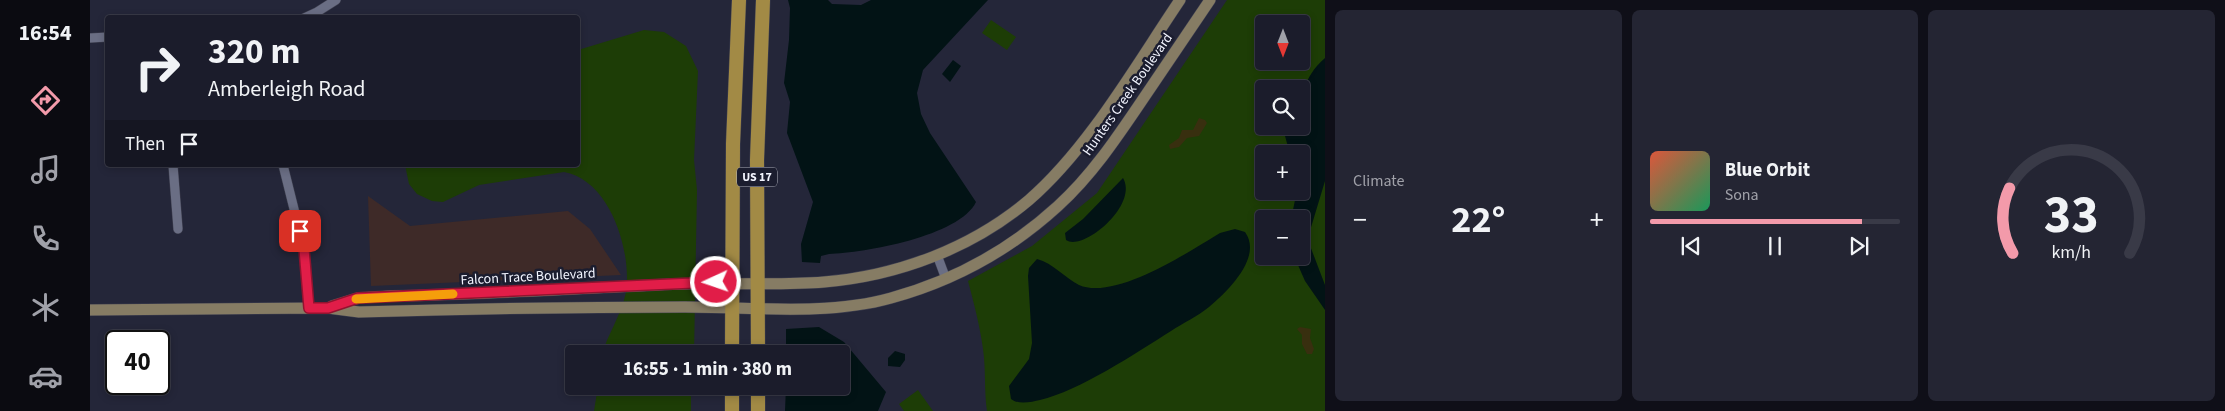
<!DOCTYPE html>
<meta charset="utf-8">
<style>
body{margin:0;font-family:"Source Sans 3",sans-serif;background:#242533;color:#f1f3f6;height:100vh;display:flex;flex-direction:column;font-size:19px;white-space:nowrap}
*{box-sizing:border-box;margin:0}
p{font-size:16px;color:#a0a1a9}
.icon{flex:none;width:28px;height:28px;fill:none;stroke:currentColor;stroke-width:2;stroke-linecap:round;stroke-linejoin:round}
.map{position:relative;flex:1;overflow:hidden}
.sheet{display:flex;flex-direction:column;gap:10px;padding:10px;background:#0f0f18;width:900px}
.sheet>*{flex:none}
.guide{position:absolute;left:15px;top:15px;width:475px;height:152px;border-radius:5px;box-shadow:0 2px 8px #0003,0 0 0 1px #393a47;background:#1b1c2b;color:#f1f3f6;overflow:hidden}
.needle{width:32px;rotate:180deg}
.controls{position:absolute;left:1165px;top:15px;display:grid;gap:10px}
.controls a{display:grid;place-items:center;width:55px;height:55px;border-radius:5px;background:#1b1c2b;box-shadow:0 2px 8px #0003,0 0 0 1px #393a47;font-size:25px}
.speed{position:absolute;left:15px;top:330px;display:flex;gap:10px;font-size:25px;font-weight:700;text-align:center}
.speed>*{display:grid;place-content:center;width:65px;height:65px;border-radius:50%;background:#1b1c2b;box-shadow:0 2px 8px #0003,0 0 0 1px #393a47;line-height:1}
.speed .limit{border:2px solid #111;border-radius:8px;background:#fff;color:#111}
.pin{position:absolute;display:grid;place-items:center;width:42px;height:42px;color:#fff;margin:-21px;border-radius:10px;box-shadow:0 2px 8px #0006}
.me{position:absolute;width:55px;margin:-28px;rotate:267deg;stroke-linejoin:round;filter:drop-shadow(0 0 4px #0008)}
.turn{display:flex;align-items:center;gap:18px;height:105px;padding:0 20px;font-size:22px}
.turn .icon{width:65px;height:65px;stroke-width:2.5}
.turn b{display:block;font-size:35px;line-height:42px}
.then{display:flex;align-items:center;height:48px;padding:0 20px;background:#0003;gap:10px;font-size:19px}
.big{font-size:38px;font-weight:700;line-height:1.1}
.sheet .card{flex:1;display:flex;flex-direction:column;justify-content:center;gap:8px;min-width:0;padding:0 18px;border-radius:8px;background:#242533}
.sheet .dial{align-items:center;gap:0}
.dial svg{height:130px;overflow:visible;fill:none;stroke:#393a47;stroke-width:7;stroke-linecap:round;text-anchor:middle}
.dial text{fill:#f1f3f6;stroke:none}
.song{display:flex;align-items:center;gap:15px}
.cover{width:60px;height:60px;border-radius:8px;background:linear-gradient(135deg,hsl(10 70% 55%),hsl(150 70% 35%))}
.played{height:5px;border-radius:2px;background:linear-gradient(90deg,#f39aaa 85%,#393a47 85%)}
.keys{display:flex;justify-content:space-around;direction:ltr}
.heat{display:flex;justify-content:space-between;align-items:center;font-size:28px;direction:ltr}
.sheet .tiles{flex:1;display:grid;gap:10px;grid-template-columns:repeat(3,1fr)}
.trip{position:absolute;left:475px;top:345px;width:285px;height:50px;border-radius:5px;background:#1b1c2b;box-shadow:0 2px 8px #0003,0 0 0 1px #393a47;font-weight:700;line-height:50px;text-align:center}
main{display:flex;flex:1;min-height:0}
.tab-bar{display:flex;flex-direction:column;width:90px;justify-content:space-around;align-items:center;background:#0b0b11;color:#a0a1a9}
.tab-bar .icon{width:35px;height:35px}
.tab-bar .selected{color:#f39aaa}
.tab-bar b{font-size:22px;color:#f1f3f6}
.map>svg:first-child{display:block}
</style>
<main>
<nav class="tab-bar">
<b>16:54</b>
<svg class="icon selected" aria-label="directions" viewBox="0 0 24 24"><path d="M12 3l9 9-9 9-9-9zM9 14v-3h6M13 9l2 2-2 2"/></svg>
<svg class="icon" aria-label="music" viewBox="0 0 24 24"><path d="M9 18V5l10-2v13"/><circle cx="6" cy="18" r="3"/><circle cx="16" cy="16" r="3"/></svg>
<svg class="icon" aria-label="phone" viewBox="0 0 24 24"><path d="M5 4h4l2 5-3 2q2 4 5 5l2-3 5 2v4C11 20 4 13 5 4z"/></svg>
<svg class="icon" aria-label="climate" viewBox="0 0 24 24"><path d="M12 3v18M4 7l16 10M4 17L20 7"/></svg>
<svg class="icon" aria-label="car" viewBox="0 0 24 24"><path d="M5 17H2v-5l4-1 3-4h7l3 4 3 1v5h-3M9 17h6M6 11h13"/><circle cx="7" cy="17" r="2"/><circle cx="17" cy="17" r="2"/></svg>
</nav>
<div class="map">
<svg width="1235" height="411" viewBox="0 0 1235 411">
<rect width="100%" height="100%" fill="#242639"/>
<polygon fill="#3e2a28" points="278,196 320,226 478,211 500,229 531,275 281,286"/>
<g fill="#1d3d06" fill-rule="evenodd">
<path d="M1137,0H1235V411H897C894,390 896,370 893,349C890,326 884,304 878,281L942,246L1007,193ZM1174,24H1211V61H1174ZM1174,89H1211V126H1174ZM1174,154H1211V191H1174ZM1174,219H1211V256H1174Z"/>
<polygon points="901,20 926,37 917,50 892,33"/>
<path d="M554,30L574,32L596,46L608,71L604,160L607,190L604,354H512C518,334 532,313 536,292C542,251 520,180 474,172L389,185L353,202L342,201L327,194L319,184L315,165H488V50Z"/>
<polygon points="508,386 601,386 601,411 504,411"/>
<polygon points="828,390 843,411 814,411 809,404"/>
</g>
<g fill="#382f0f">
<polygon points="1109,118 1115,120 1117,123 1109,136 1097,138 1089,147 1080,149 1079,145 1089,138 1092,130 1103,130"/>
<polygon points="1210,327 1221,329 1220,338 1224,349 1222,354 1217,354 1212,344 1212,335 1207,329"/>
</g>
<g fill="#021315">
<path d="M698,0H738L742,4L771,5L781,0H898L833,70L827,93L831,114L840,133L886,202C870,236 774,253 739,254L731,256L730,263L712,262L711,244L723,202L697,133L700,102L694,83L699,40L700,8Z"/>
<path d="M1235,58V181L1219,234V243L1235,285V310L1215,281L1204,256H1211V219H1201L1207,191H1211V154H1200L1195,136L1196,126H1211C1211,98 1212,78 1235,58Z"/>
<polygon points="863,60 871,66 860,82 852,74"/>
<path d="M1033,178C1049,205 993,252 976,240L975,233L993,219Z"/>
<path d="M1145,229L1155,232C1173,257 1138,291 1119,307C1108,316 1093,323 1081,331C1046,353 989,391 950,400C942,402 928,405 921,399L919,386L939,359L942,343L938,276L939,268L947,259C963,263 975,278 989,285C1025,301 1100,251 1130,233Z"/>
<polygon points="729,327 754,342 796,392 788,411 695,411 696,386 751,386 751,354 696,354 696,329"/>
<polygon points="805,351 815,354 815,360 810,367 798,366 798,358"/>
</g>
<g fill="none" stroke-linecap="round" stroke-linejoin="round">
<defs>
<g id="street">
<polyline points="214,18 227,12 246,0"/>
<polyline points="0,38 18,37"/>
<polyline points="83,165 88,229"/>
<polyline points="193,165 214,249 219,308"/>
<polyline points="847,255 856,279"/>
</g>
<g id="secondary">
<path d="M242,306L268,298L301,296C395,294 489,289 584,284C634,282 685,286 734,282C808,276 882,248 939,200C999,148 1046,65 1090,0"/>
<path d="M0,310L238,308L269,312C377,309 486,307 595,307C660,307 737,316 801,298C863,281 921,249 968,206C1001,176 1026,139 1051,102C1074,68 1097,34 1120,0"/>
</g>
<g id="primary">
<polyline points="642,354 643,144 649,0"/>
<polyline points="668,354 667,160 673,0"/>
<polyline points="642,386 642,411"/>
<polyline points="668,386 668,411"/>
</g>
</defs>
<use href="#street" stroke="#404151" stroke-width="10"/>
<use href="#secondary" stroke="#404151" stroke-width="12"/>
<use href="#primary" stroke="#404151" stroke-width="15"/>
<use href="#street" stroke="#6a6e84" stroke-width="9"/>
<use href="#secondary" stroke="#867c64" stroke-width="11"/>
<use href="#primary" stroke="#a28a45" stroke-width="14"/>
</g>
<g fill="none" stroke-linecap="round" stroke-linejoin="round">
<defs>
<polyline id="route" points="210,231 214,249 219,308 238,308 268,298 626,282"/>
</defs>
<use href="#route" stroke="#92132f" stroke-width="12"/>
<use href="#route" stroke="#e11d48" stroke-width="9"/>
<polyline stroke="#f59e0b" stroke-width="9" points="266,299 363,294"/>
</g>
<g text-anchor="middle" stroke-width="5" stroke-linejoin="round" paint-order="stroke">
<rect fill="#1b1d2f" stroke="#b2b4c0" stroke-width="1" x="647" y="167.5" width="40" height="19" rx="4"/>
<g font-size="12" font-weight="bold" fill="#f2f4fe">
<text x="667" y="181">US 17</text>
</g>
<g font-size="14" fill="#f2f4fe" stroke="#1b1d2f">
<text transform="translate(1037 94) rotate(-55)" y="5">Hunters Creek Boulevard</text>
<text transform="translate(438 276) rotate(-3)" y="5">Falcon Trace Boulevard</text>
</g>
</g>
</svg>
<div class="controls">
<a><svg class="needle" viewBox="-14 -14 28 28"><path d="M0-13l5 13h-10z" fill="#e53935"/><path d="M0 13l5-13h-10z" fill="#a0a1a9"/></svg></a>
<a><svg class="icon" aria-label="search" viewBox="0 0 24 24"><circle cx="10" cy="10" r="6"/><path d="M15 15l6 6"/></svg></a>
<a>+</a>
<a>−</a>
</div>
<div class="speed"><div class="limit">40</div></div>
<div class="pin" style="left:210px;top:231px;background:#d93025"><svg class="icon" aria-label="arrive" viewBox="0 0 24 24"><path d="M6 21V4h12l-3 4 3 4H6"/></svg></div>
<svg class="me" style="left:626px;top:282px" viewBox="-20 -20 40 40"><circle r="17" fill="#e11d48" stroke="#fff" stroke-width="3"/><path d="M0-11L8 9 0 5-8 9z" fill="#fff"/></svg>
<div class="trip">16:55 · 1 min · 380 m</div>
<div class="guide">
<div class="turn"><svg class="icon" aria-label="right" viewBox="0 0 24 24"><path d="M7 20v-9h11M14 6l5 5-5 5"/></svg><div><b>320 m</b>Amberleigh Road</div></div>
<div class="then">Then<svg class="icon" aria-label="arrive" viewBox="0 0 24 24"><path d="M6 21V4h12l-3 4 3 4H6"/></svg></div>
</div>
</div>
<section class="sheet">
<div class="tiles">
<div class="card"><p>Climate</p>
<div class="heat"><a>−</a><b class="big">22°</b><a>+</a></div>
</div>
<div class="card">
<div class="song"><i class="cover"></i><div><b>Blue Orbit</b><p>Sona</p></div></div>
<div class="played"></div>
<div class="keys"><svg class="icon" aria-label="previous" viewBox="0 0 24 24"><path d="M18 5L8 12l10 7zM5 5v14"/></svg><svg class="icon" aria-label="pause" viewBox="0 0 24 24"><path d="M8 5v14M16 5v14"/></svg><svg class="icon" aria-label="next" viewBox="0 0 24 24"><path d="M6 5l10 7-10 7zM19 5v14"/></svg></div>
</div>
<div class="card dial"><svg viewBox="0 0 100 80">
<path d="M14 69A42 42 0 1 1 86 69"/>
<path d="M14 69A42 42 0 0 1 12 29" stroke="#f39aaa"/>
<text x="50" y="56" font-size="32" font-weight="700">33</text>
<text x="50" y="72" font-size="11">km/h</text>
</svg></div>
</div>
</section>
</main>
